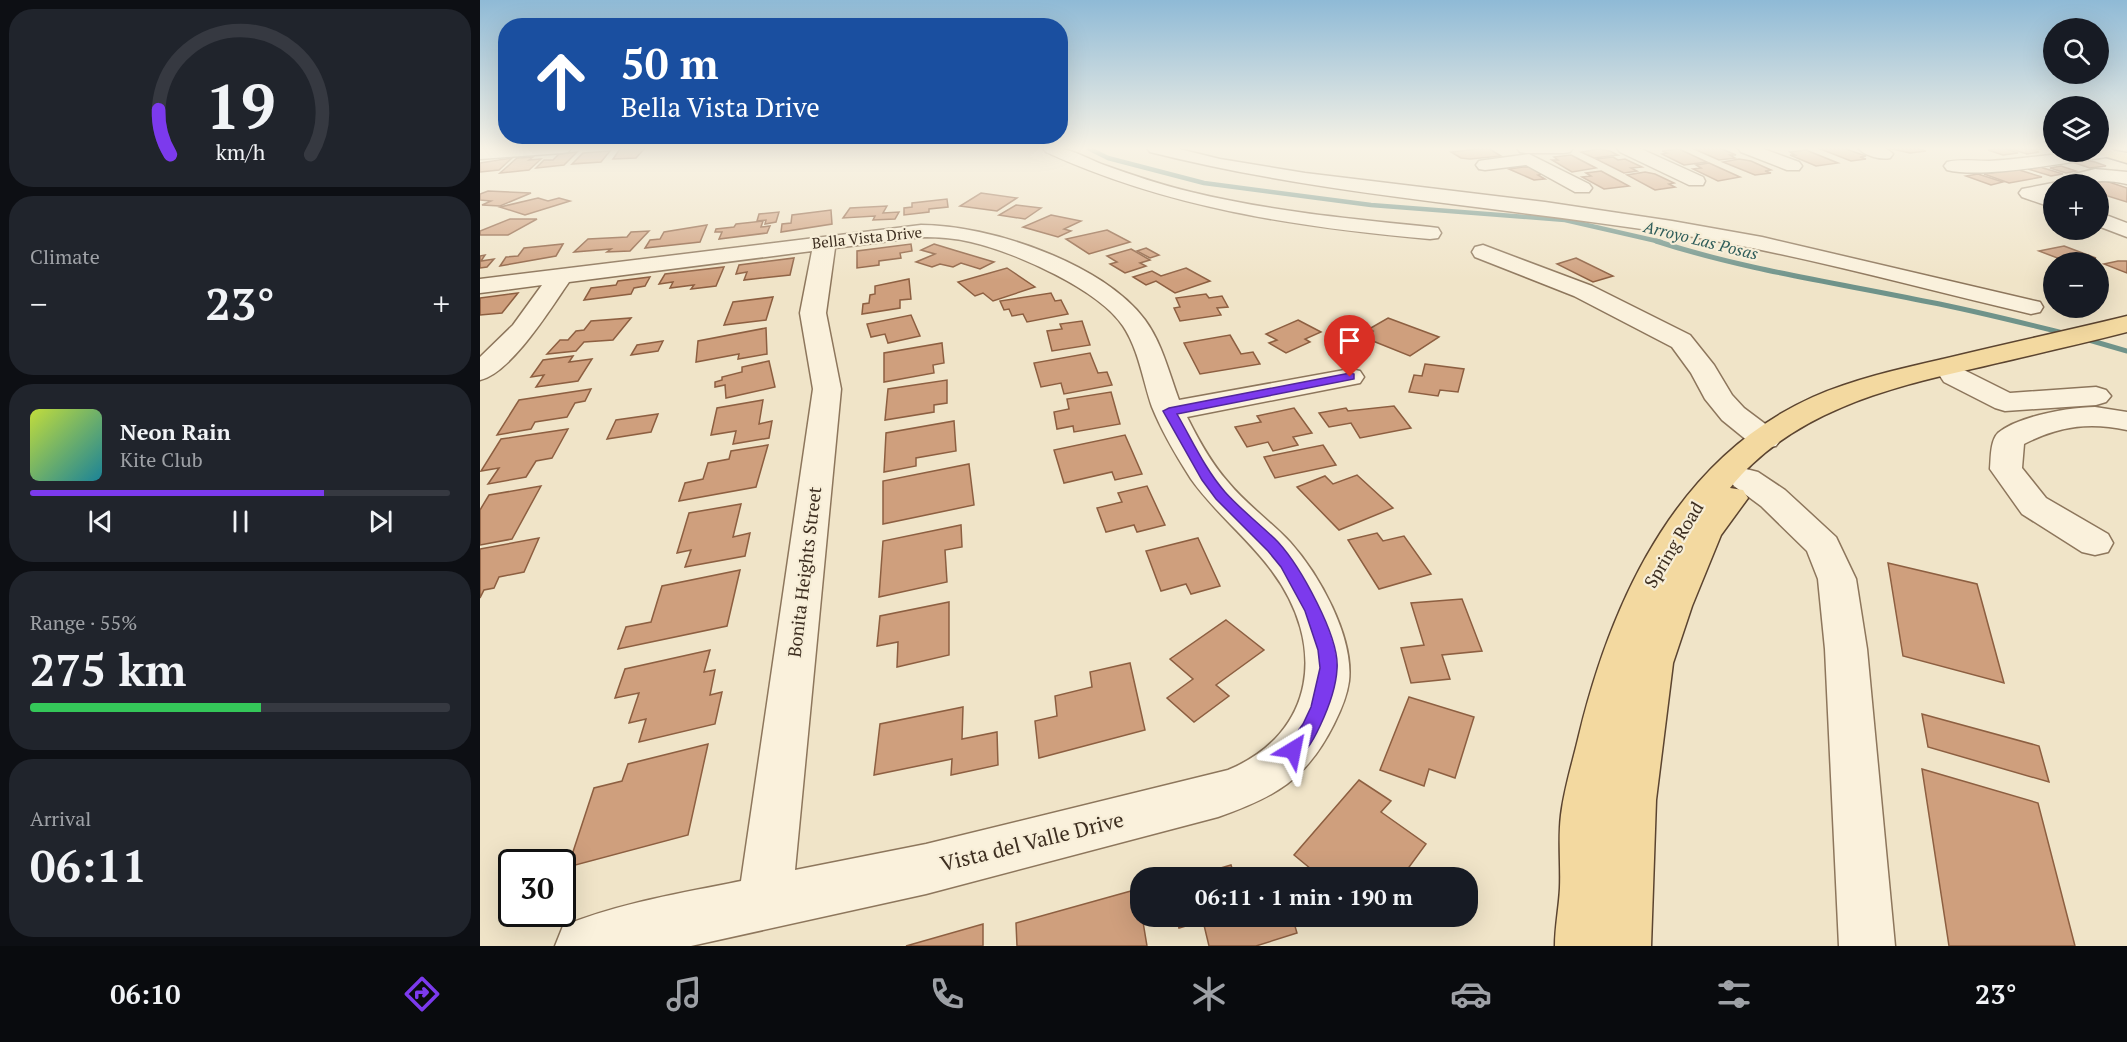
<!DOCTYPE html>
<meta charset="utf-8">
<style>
body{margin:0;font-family:"PT Serif",serif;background:#20242c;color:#f1f3f6;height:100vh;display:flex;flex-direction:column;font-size:22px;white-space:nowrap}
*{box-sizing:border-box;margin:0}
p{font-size:20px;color:#9ea1a6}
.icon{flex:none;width:33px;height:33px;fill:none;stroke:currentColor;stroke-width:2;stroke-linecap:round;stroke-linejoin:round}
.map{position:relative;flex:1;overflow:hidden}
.panel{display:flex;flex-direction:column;gap:9px;padding:9px;background:#0d0f14;width:480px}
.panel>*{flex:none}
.top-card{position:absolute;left:18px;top:18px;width:570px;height:126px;border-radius:24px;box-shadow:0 6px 24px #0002;background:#1a4fa0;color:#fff;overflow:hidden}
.controls{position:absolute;left:1563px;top:18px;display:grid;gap:12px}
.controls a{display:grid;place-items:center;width:66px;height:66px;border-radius:50%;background:#171b24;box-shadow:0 6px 24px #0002;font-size:30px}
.speed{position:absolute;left:18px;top:849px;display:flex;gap:12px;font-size:30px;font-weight:700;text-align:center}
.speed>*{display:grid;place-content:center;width:78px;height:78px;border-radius:50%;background:#171b24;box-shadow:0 6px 24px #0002;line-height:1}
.speed .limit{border:3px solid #111;border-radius:9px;background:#fff;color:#111}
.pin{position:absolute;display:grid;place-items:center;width:51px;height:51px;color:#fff;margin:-62px -26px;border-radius:50% 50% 50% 0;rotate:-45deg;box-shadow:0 0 6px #0007}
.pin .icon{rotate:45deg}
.me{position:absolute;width:66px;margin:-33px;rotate:35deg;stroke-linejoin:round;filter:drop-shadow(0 0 4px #0008)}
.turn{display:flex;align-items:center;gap:21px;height:126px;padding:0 24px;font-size:27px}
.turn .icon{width:78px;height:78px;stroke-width:2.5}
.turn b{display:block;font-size:42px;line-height:51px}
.big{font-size:45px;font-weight:700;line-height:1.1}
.panel .tile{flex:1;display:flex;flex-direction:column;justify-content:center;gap:9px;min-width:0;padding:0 21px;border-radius:24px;background:#20242c}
.panel .dial{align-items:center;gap:0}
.dial svg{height:156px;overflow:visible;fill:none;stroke:#363941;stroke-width:7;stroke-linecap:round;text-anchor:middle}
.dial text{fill:#f1f3f6;stroke:none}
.song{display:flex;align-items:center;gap:18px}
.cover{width:72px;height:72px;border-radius:9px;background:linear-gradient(135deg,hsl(70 70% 55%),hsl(190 70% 35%))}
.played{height:6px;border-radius:3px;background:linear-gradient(90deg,#7c3aed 70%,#363941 70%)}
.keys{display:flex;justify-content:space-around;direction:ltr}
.heat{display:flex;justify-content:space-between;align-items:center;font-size:33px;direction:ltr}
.charge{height:9px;border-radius:4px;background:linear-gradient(90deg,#34c759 55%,#363941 0)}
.trip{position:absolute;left:650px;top:867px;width:348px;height:60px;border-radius:24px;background:#171b24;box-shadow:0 6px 24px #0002;font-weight:700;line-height:60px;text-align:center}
.menu{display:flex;height:96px;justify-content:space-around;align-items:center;background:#090b0e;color:#9ea1a6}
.menu .icon{width:42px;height:42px}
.menu .current{color:#7c3aed}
.menu b{font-size:27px;color:#f1f3f6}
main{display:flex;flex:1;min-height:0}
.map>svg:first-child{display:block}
</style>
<main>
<section class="panel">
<div class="tile dial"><svg viewBox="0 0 100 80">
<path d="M14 69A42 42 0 1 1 86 69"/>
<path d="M14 69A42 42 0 0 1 8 46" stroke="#7c3aed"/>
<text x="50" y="56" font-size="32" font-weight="700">19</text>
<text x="50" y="72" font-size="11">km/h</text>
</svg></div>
<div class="tile"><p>Climate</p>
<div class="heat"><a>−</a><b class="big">23°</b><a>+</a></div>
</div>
<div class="tile">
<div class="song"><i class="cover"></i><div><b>Neon Rain</b><p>Kite Club</p></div></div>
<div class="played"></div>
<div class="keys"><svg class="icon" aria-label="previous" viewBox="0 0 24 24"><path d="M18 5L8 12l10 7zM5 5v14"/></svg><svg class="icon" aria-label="pause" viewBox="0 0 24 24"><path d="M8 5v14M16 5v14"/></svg><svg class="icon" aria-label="next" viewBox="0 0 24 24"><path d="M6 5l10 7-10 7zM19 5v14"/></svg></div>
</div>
<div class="tile"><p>Range · 55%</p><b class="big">275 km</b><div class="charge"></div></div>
<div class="tile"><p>Arrival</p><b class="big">06:11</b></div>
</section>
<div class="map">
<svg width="1647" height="946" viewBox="0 0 1647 946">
<rect width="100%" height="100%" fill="#f0e4c8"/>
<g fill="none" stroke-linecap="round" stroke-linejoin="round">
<polyline stroke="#6f938a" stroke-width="4.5" points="608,148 628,158 724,183 891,205 1085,220 1181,242"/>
<g stroke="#6f938a" stroke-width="5">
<path d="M1176,241C1265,270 1358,283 1449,302C1496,311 1542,323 1588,334"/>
<polyline points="1602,338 1647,351"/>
</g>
</g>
<g fill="#cf9f7d" stroke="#8d5f41" stroke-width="1.5">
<polygon points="165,148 156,158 133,159 140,149"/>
<polygon points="1008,148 1021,156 990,159 981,158 971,152"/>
<polygon points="1212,148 1240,148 1256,155 1250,155 1255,158 1239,160"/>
<polygon points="1338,148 1363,148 1386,156 1380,157 1386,159 1371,161"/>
<polygon points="1408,148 1437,148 1446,151 1430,153"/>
<polygon points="1523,148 1538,153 1523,155 1508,150"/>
<polygon points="1528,148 1566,148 1553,150 1559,152 1547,154"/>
<polygon points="1119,149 1130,151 1138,155 1114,158 1101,152"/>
<polygon points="1199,149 1227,162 1204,165 1182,154 1187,153 1182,151"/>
<polygon points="1326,150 1358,163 1336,166 1310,155 1315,155 1310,152"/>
<polygon points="130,151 121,162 92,164 103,153"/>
<polygon points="97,152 84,165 56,168 64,160 73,160 79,154"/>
<polygon points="1091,155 1116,168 1092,172 1072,160 1078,160 1074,157"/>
<polygon points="53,157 49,160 61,159 49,170 20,173 37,158"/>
<polygon points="1133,157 1138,160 1145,159 1162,167 1151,168 1157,171 1144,173 1116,159"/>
<polygon points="32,158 19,170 0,172 0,163"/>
<polygon points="1259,159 1271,161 1291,170 1285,171 1291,173 1275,175 1243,162"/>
<polygon points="1606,160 1615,162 1626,166 1610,168 1592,162"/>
<polygon points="1229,163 1260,177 1238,181 1213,169 1221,168 1216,165"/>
<polygon points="1581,166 1596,171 1586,173 1570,168"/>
<polygon points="1043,167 1051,167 1063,174 1058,175 1065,179 1054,180 1029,169"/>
<polygon points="1560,167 1583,174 1571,176 1548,169"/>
<polygon points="1536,169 1562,177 1529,183 1504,174"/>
<polygon points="1121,171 1149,186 1124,189 1102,177 1111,176 1106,173"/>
<polygon points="1165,172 1175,174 1194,183 1189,184 1195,187 1175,190 1147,175"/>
<polygon points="1498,174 1523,182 1511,185 1486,176"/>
<polygon points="1626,181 1647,188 1647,202 1618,193 1618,184 1607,184"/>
<polygon points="8,191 51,193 20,206 2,205 11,201 0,200 0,194"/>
<polygon points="501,193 537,198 517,211 480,206"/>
<polygon points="58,198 68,201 79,198 90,201 45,215 20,207"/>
<polygon points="467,199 468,207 449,209 449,212 424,215 424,208 432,207 432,203"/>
<polygon points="536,205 561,208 545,219 519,215"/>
<polygon points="407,206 403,213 419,212 415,219 393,220 395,216 363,218 370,208"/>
<polygon points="351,210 352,224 301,232 302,224 311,223 312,215"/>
<polygon points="299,212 296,222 285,224 286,220 277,221 279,214"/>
<polygon points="571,215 601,221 584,229 591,231 578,237 543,227"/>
<polygon points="30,219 57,219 28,235 0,235 0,231"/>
<polygon points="283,221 281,227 290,226 287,233 239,239 242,232 235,232 236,229 254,227 256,224"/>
<polygon points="227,225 220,242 165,248 170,240 180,239 184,232"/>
<polygon points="627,230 650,242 609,254 586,239"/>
<polygon points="169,231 150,251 127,252 131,249 94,252 108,239 147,237 151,232"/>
<polygon points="83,244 76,256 20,266 26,257 38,256 44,248"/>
<polygon points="431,244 432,251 420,253 421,258 399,261 399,265 377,268 377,251"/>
<polygon points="454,244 477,251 514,262 500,269 481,263 473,267 460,264 452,267 436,262 455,254 441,250"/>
<polygon points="1584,246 1616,258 1588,262 1559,251"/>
<polygon points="666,248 679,255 670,258 657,251"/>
<polygon points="651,249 670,260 660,263 666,266 645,273 630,264 637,262 627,256"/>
<polygon points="5,255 1,261 14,259 7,267 0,268 0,256"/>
<polygon points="314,258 310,275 264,280 267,272 256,274 259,265"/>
<polygon points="1096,258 1133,276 1113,282 1077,264"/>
<polygon points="1638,261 1647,261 1647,273 1624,264"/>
<polygon points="244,267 236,286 211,289 214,285 190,288 193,282 179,284 185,274"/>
<polygon points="527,268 555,287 513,301 503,293 495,296 478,282"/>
<polygon points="706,268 730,281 695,293 676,281 666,285 653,277 672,271 681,276"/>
<polygon points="170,277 165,286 154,288 151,294 104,300 111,288 136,285 138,281"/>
<polygon points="429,279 431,299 420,300 420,308 382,314 383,304 389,303 390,295 395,294 395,286"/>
<polygon points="38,293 22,313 0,315 0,298"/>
<polygon points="571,293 575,301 581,300 588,314 547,322 543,314 532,316 529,309 524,310 520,301"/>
<polygon points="726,294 729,298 742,296 748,307 737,308 741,315 700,321 694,308 700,307 696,298"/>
<polygon points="293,297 286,320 244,325 253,302"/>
<polygon points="431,315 440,336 408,343 405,334 391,337 387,324"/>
<polygon points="151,318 133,340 104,342 96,351 67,354 80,340 88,340 96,331 104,330 111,321"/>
<polygon points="908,318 959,337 930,356 883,337 893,331 889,329"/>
<polygon points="818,320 841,332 825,339 830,342 806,353 789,343 797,340 786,334"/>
<polygon points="602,321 610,345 572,351 567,331 582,329 580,324"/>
<polygon points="286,328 287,354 258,359 259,354 216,362 218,341"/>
<polygon points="750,335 761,354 773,352 780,364 720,374 704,343"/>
<polygon points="183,341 178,351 151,355 157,345"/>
<polygon points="462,343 464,363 453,365 454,373 404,382 404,353"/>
<polygon points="610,353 618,373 627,372 632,385 584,394 581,383 561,387 554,363"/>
<polygon points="93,356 89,362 112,359 98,381 56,387 64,375 51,377 63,360"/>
<polygon points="289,361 295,387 246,398 245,385 235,387 235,382 242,380 242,377 262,372 262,367"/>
<polygon points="945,364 984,369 978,392 960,390 958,396 929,392 934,375 942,376"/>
<polygon points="467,380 467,403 454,405 454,412 405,420 408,389"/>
<polygon points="111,389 105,401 95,403 87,417 55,422 51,429 17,435 39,400"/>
<polygon points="631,392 640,424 594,432 593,426 577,429 574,412 589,409 587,399"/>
<polygon points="283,400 279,424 292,421 289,438 253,444 256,431 231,435 237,408"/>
<polygon points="914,406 931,428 880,438 871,423 849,427 839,413 866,408 868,411"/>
<polygon points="814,408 832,433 813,437 818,445 793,451 788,442 767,447 755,427 781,422 777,416"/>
<polygon points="178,414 171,432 127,439 136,420"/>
<polygon points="474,421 476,451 436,458 436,466 404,472 406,433"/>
<polygon points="88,429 72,458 56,461 46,477 8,484 19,468 1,471 21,439"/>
<polygon points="645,435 662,474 635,480 632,472 584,483 574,450"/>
<polygon points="288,445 276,487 199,501 205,483 223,479 228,463 249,459 251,451"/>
<polygon points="843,445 856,465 795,478 784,457"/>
<polygon points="489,464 494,505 403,524 403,481"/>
<polygon points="877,475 913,508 859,530 817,487 845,476 853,484"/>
<polygon points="61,486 32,539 0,545 0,510 9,495"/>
<polygon points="667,486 685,525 657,532 654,525 626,532 617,508 642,502 638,493"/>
<polygon points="261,504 253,537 270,533 265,556 205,567 211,550 197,553 209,513"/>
<polygon points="481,525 482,547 465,550 467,582 399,597 403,541"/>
<polygon points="897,533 903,541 924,536 951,574 899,589 868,540"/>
<polygon points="59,538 44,572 19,577 14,588 4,590 0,598 0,549"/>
<polygon points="718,538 740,586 711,594 706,584 681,591 666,551"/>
<polygon points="1408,563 1497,584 1524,683 1423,656"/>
<polygon points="260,570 247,626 138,649 146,627 171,622 182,586"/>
<polygon points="982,599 1002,651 962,655 970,679 931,683 921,648 944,645 931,603"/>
<polygon points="469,602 469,655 417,667 418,642 397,646 400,616"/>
<polygon points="746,620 784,650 736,685 749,696 714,722 687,698 713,679 690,659"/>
<polygon points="230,650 224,672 235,670 230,695 242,692 235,724 159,742 166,719 149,723 159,693 135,698 145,669"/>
<polygon points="650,663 665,730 559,758 555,721 577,716 575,696 612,687 610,672"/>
<polygon points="929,697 994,717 975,778 949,769 944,786 900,770"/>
<polygon points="483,707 482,739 517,732 518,765 471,775 472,759 394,775 400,724"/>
<polygon points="1442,714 1559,746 1569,782 1448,747"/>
<polygon points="228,744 208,835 88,867 114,788 142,781 148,764"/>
<polygon points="1442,769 1558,803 1595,946 1469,946"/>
<polygon points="879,780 911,801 901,812 946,844 921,878 842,878 814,855"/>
<polygon points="751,865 755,878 707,878"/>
<polygon points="658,889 660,916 662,916 667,946 537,946 536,923"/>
<polygon points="696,916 812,916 817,933 776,946 729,946 723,921 699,928"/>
<polygon points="503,924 503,946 426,946"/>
</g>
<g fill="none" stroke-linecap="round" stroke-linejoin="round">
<defs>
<g id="minor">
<polygon points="17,148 91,148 88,152 82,153 0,159 0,149"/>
<path d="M563,148C588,146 601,156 624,165C652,175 681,185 711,192C789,211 870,219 950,227L958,228L961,233L958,238L950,239C817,227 688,208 566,152Z"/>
<path d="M667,148H695L740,159L825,173L1065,202L1192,221L1282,237L1551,300L1560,302L1563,307L1560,312L1551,314C1431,286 1311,252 1189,233C1016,206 840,195 670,152Z"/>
<polygon points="1037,148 1093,148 1090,152 1084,153 1046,153 1040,152"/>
<polygon points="1137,148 1159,148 1223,177 1225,181 1223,185 1209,185 1140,152"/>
<polygon points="1258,148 1281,148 1319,162 1322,166 1319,170 1307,170 1261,152"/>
<path d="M1378,148C1389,147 1405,145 1413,154L1410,158C1401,160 1385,156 1378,148Z"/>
<path d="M1618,148H1630L1636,152L1633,156L1627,157C1586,162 1504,179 1467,170L1464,166L1467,162C1480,159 1495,161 1509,161C1546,159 1582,152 1618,152Z"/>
<polygon points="1049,154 1109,184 1112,188 1109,192 1095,192 1046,165 1005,170 999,169 996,165 999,161 1005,160"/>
<path d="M1615,169L1647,172V184C1621,177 1599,184 1574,184V193L1570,194L1574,195V208L1542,197L1539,193L1542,189L1578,182L1595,174Z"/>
<polygon points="1618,212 1647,223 1647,237 1618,226"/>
<path d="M441,225C509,225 623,263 665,320C682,343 689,373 699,400L870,369L880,371L884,377L880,383L707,417C718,439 731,463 748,482C766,504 790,521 810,542C839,574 874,637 869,681C867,696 861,710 854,724C826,780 795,797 738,817L446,894L211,946H75L83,926C139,903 202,893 261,881L333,389L320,313L332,251L89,282C71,308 31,373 0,380V357L33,325L62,285L0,293V279ZM441,237C457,237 475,238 491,242C534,252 619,289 643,326C659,350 663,381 672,407C682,432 697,457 711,479C735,513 768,538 792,571C846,643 837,733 748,770L446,844L315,870L361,389L346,313L355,248Z"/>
<polygon points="1003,245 1112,286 1210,335 1234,365 1252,395 1264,408 1296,432 1301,439 1296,446 1285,448 1274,446 1242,420 1225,399 1211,373 1192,347 1094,296 995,257 992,252 995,247"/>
<polygon points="1474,368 1484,370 1530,393 1616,387 1626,390 1631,396 1626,402 1616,405 1525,411 1515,408 1464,382 1460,376 1464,370"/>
<path d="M1615,407L1647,412V430C1609,422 1579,426 1544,444L1542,468L1566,498L1628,534L1633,543L1628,552L1615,555L1602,552L1542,514L1510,469C1511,459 1510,441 1518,433C1538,416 1590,407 1615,407Z"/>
<polygon points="1266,469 1278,472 1305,490 1356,537 1376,579 1387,649 1415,946 1359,946 1345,649 1338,579 1327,551 1281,506 1254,486 1249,479 1254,472"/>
</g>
<g id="major">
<polygon points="1618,148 1647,153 1647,163 1610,152 1618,152"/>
<path d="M1647,316V332C1597,345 1546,356 1496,368C1406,388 1310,413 1250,488L1263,490L1268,498L1241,535L1212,606L1193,663L1176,800L1171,946H1075C1075,926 1079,908 1080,888C1081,864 1078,840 1081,815C1084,789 1093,761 1099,735C1132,599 1197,458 1333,397C1374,379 1419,369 1463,359C1524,344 1586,331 1647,316Z"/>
</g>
</defs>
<use href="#minor" stroke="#8d765c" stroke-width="3"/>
<use href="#major" stroke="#5b4430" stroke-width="3"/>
<use href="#minor" fill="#faf1dc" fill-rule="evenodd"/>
<use href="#major" fill="#f3d9a0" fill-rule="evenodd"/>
</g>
<linearGradient id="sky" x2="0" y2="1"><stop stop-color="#8fbad6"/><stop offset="0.53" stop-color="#f8f3e6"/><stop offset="1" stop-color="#f8f3e6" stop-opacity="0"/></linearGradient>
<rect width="1647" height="280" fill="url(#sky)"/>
<path fill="#7c3aed" stroke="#51269a" stroke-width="1.5" d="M870,373L874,374V379L697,414C712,440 725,469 745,492C761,510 781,525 798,542C820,566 860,637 857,669C856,689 848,709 840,726C834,739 823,762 807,756L804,750L823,724L831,707L840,668L838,650L825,611L801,567L788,551L736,499L722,480L683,411L689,408Z"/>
<g text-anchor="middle" stroke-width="4.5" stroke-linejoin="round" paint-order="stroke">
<g font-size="15" fill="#3d2e20" stroke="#f7eed8">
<text transform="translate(387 238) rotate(-6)" y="5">Bella Vista Drive</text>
</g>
<g font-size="16" font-style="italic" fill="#2f5d5a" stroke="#f7eed8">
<text transform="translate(1221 240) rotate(14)" y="6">Arroyo Las Posas</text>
</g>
<g font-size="18" fill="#3d2e20" stroke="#f7eed8">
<text transform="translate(1194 545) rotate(-59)" y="6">Spring Road</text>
<text transform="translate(325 572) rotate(-83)" y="6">Bonita Heights Street</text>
</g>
<g font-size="21" fill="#3d2e20" stroke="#f7eed8">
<text transform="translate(552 842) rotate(-14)" y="7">Vista del Valle Drive</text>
</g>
</g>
</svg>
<div class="controls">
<a><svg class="icon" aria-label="search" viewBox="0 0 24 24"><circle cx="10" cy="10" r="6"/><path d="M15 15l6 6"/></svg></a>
<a><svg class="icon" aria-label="layers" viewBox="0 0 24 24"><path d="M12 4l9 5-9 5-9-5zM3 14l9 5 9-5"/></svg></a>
<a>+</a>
<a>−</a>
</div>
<div class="speed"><div class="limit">30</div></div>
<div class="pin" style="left:870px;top:377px;background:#d93025"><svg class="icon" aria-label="arrive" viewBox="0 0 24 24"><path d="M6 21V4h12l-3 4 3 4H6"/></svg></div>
<svg class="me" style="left:813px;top:750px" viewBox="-20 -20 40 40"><path d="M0-17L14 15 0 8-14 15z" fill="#7c3aed" stroke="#fff" stroke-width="4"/></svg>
<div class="trip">06:11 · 1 min · 190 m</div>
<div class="top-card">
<div class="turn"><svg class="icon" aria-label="ahead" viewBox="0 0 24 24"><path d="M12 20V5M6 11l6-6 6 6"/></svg><div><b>50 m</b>Bella Vista Drive</div></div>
</div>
</div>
</main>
<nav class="menu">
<b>06:10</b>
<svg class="icon current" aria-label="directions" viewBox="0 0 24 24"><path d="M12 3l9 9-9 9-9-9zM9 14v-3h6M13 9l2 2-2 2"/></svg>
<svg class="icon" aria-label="music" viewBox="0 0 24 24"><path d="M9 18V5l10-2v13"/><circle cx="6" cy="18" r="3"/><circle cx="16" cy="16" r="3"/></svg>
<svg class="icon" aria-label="phone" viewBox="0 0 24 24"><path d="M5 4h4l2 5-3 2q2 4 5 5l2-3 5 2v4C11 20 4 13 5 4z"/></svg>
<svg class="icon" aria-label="climate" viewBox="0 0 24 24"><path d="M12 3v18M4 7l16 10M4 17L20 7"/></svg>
<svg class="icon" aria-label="car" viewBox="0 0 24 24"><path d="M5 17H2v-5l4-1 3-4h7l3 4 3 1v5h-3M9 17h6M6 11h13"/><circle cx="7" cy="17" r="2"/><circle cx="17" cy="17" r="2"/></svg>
<svg class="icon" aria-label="filters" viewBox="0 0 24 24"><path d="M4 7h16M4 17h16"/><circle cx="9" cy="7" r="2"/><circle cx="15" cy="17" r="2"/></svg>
<b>23°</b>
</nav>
